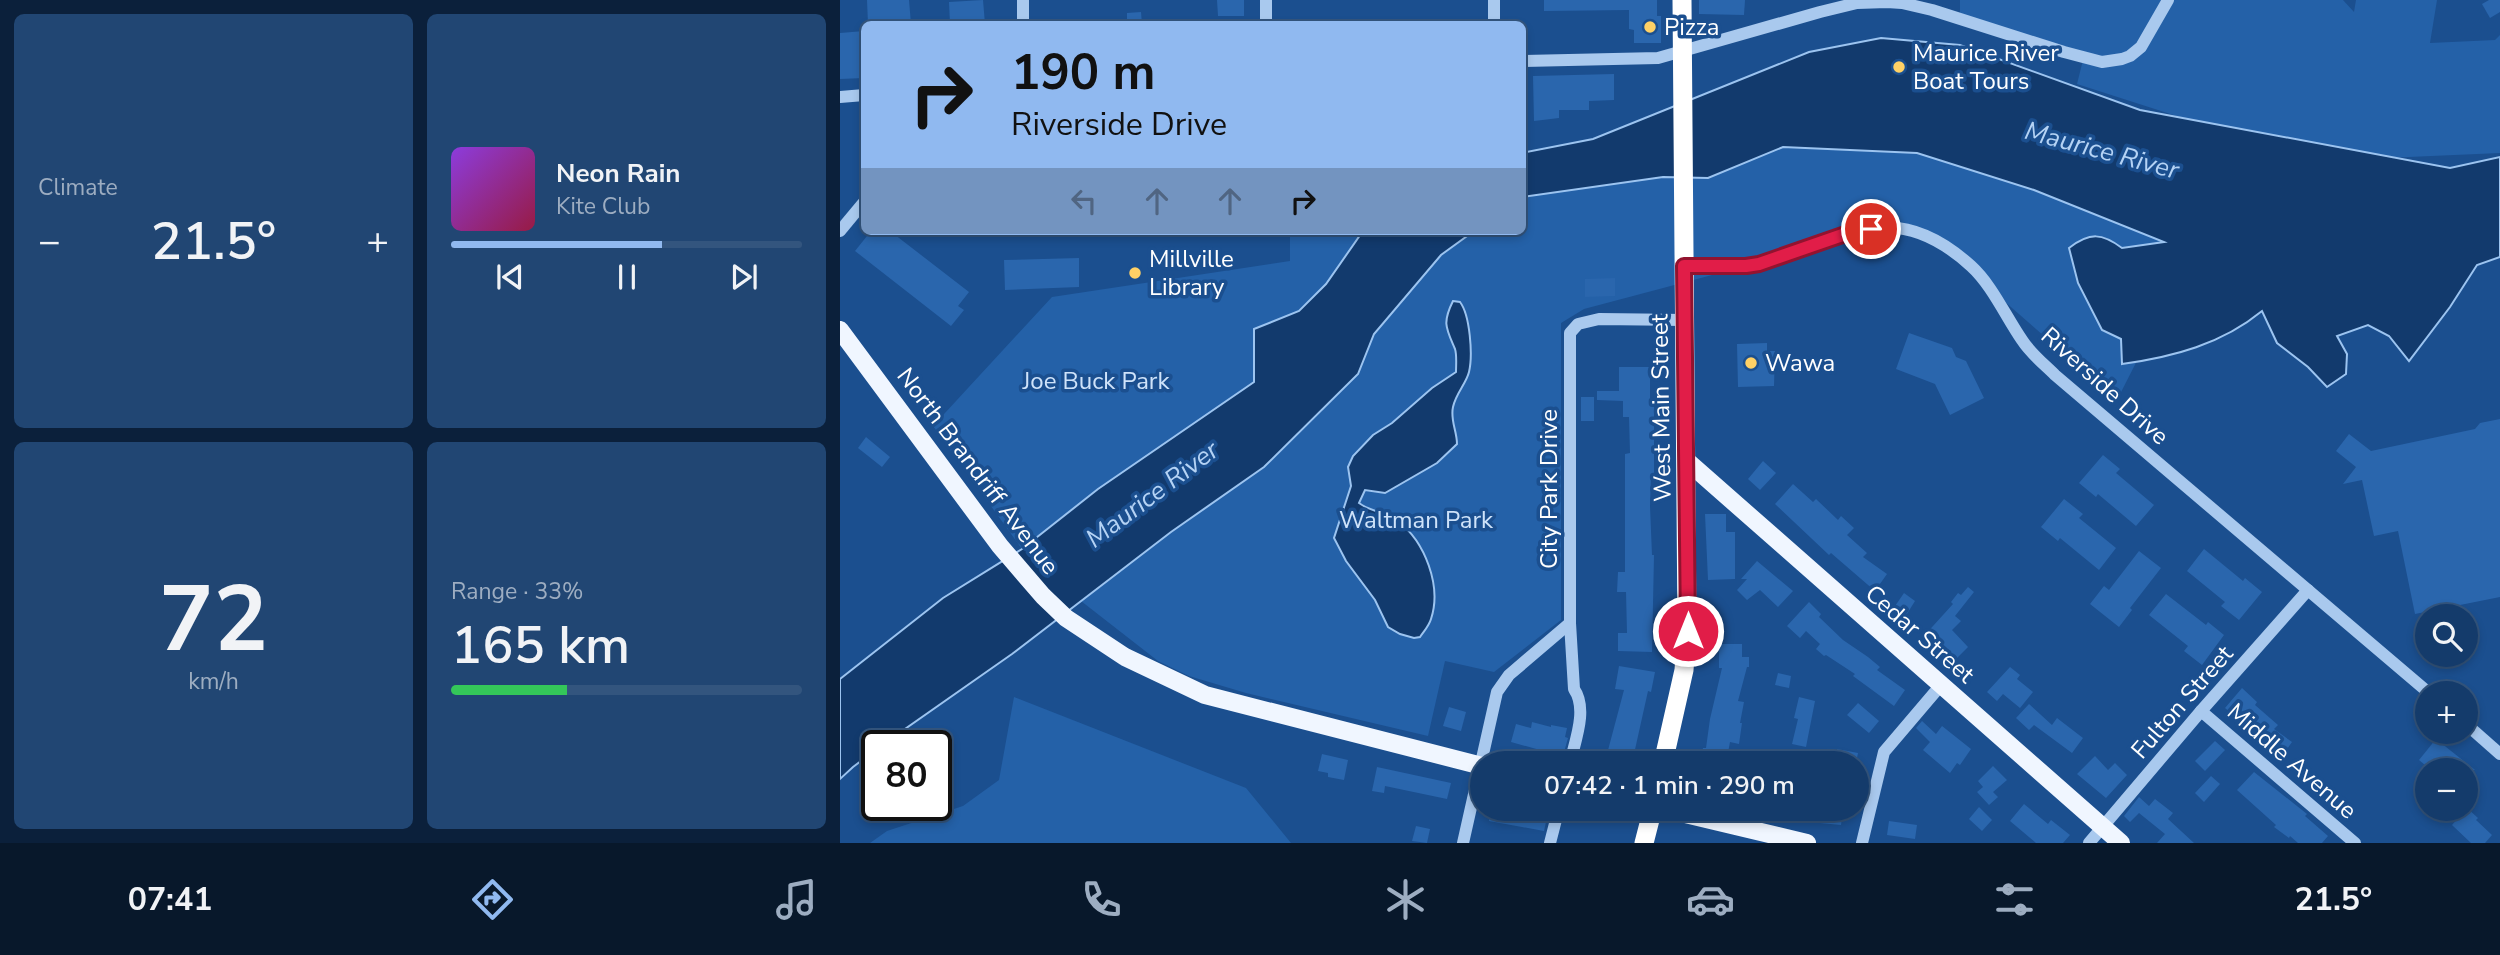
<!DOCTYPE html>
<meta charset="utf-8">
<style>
body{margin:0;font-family:"Nunito Sans",sans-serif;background:#214673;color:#f1f3f6;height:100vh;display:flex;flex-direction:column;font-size:26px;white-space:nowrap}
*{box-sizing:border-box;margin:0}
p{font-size:23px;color:#9dadc1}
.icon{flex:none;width:38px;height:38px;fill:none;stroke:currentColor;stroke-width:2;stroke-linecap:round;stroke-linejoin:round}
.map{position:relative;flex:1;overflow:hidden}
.sheet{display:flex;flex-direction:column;gap:14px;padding:14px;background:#0b203b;width:840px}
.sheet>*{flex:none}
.banner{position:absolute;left:21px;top:21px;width:665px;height:214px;border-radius:10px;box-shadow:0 4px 10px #0003,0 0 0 2px #33557e;background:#90b9f0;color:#111;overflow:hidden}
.fabs{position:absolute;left:1575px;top:604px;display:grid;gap:14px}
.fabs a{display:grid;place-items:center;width:63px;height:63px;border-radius:50%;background:#143b6b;box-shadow:0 4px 10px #0003,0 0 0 2px #33557e;font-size:35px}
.speed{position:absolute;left:21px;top:730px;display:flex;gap:14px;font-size:35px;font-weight:700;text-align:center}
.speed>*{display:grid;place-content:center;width:91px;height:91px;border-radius:50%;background:#143b6b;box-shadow:0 4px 10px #0003,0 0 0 2px #33557e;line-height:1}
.speed .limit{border:4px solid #111;border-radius:10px;background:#fff;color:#111}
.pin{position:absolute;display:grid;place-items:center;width:60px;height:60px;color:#fff;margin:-30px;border:4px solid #fff;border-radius:50%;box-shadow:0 2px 7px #0007}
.me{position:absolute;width:77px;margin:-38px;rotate:0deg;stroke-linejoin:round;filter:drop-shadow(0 0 5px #0008)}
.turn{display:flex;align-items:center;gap:24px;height:147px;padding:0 35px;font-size:32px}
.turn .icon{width:91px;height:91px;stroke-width:2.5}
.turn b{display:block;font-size:49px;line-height:60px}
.lanes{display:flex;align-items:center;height:66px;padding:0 35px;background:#0003;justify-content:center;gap:35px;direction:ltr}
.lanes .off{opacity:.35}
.big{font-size:52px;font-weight:600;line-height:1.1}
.sheet .widget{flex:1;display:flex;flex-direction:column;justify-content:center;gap:10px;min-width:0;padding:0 24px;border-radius:10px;background:#214673}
.sheet .dial{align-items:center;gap:0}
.dial b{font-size:91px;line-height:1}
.song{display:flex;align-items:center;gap:21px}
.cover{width:84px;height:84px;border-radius:10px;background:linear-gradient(135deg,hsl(270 70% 55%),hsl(340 70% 35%))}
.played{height:7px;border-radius:4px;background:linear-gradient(90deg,#90b9f0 60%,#33557e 60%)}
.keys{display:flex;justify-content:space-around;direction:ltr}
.heat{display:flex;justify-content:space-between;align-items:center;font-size:38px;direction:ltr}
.charge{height:10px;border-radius:5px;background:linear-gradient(90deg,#34c759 33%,#33557e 0)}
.sheet .tiles{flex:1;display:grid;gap:14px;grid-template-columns:repeat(2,1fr)}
.trip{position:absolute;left:630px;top:751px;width:399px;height:70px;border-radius:35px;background:#143b6b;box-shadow:0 4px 10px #0003,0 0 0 2px #33557e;font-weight:600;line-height:70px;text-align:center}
.menu{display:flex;height:112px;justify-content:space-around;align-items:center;background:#08182b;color:#9dadc1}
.menu .icon{width:49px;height:49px}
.menu .active{color:#90b9f0}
.menu b{font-size:32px;color:#f1f3f6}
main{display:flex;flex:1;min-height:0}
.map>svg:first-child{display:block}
</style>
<main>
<section class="sheet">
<div class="tiles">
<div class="widget"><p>Climate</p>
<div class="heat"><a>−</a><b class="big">21.5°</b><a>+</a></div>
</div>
<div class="widget">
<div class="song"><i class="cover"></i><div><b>Neon Rain</b><p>Kite Club</p></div></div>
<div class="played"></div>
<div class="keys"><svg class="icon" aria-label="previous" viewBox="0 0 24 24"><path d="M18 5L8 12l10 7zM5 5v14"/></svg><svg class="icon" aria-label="pause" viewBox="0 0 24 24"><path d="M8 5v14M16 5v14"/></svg><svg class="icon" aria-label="next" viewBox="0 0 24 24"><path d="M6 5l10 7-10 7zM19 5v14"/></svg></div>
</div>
<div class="widget dial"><b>72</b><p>km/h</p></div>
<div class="widget"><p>Range · 33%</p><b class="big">165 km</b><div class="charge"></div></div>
</div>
</section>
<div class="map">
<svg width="1660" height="843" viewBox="0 0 1660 843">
<rect width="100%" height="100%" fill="#1b4f8f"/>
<g fill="#2461a8">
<polygon points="1120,0 1503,0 1514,12 1516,0 1597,0 1590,43 1655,40 1660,35 1660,153 1477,161 1237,84 1244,56 1120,17"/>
<polygon points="686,74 688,153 683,153 682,75"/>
<polygon points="942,147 1077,153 1194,190 1326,242 1329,298 1277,400 1091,237 1053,222 906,266 744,309 721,323 721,620 654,672 605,661 588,736 406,693 349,676 318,661 241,601 331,532 424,467 518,374 534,334 601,255 634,231 682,231 683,197 823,177"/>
<polygon points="450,231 523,231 486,284 459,311 414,329 414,382 258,489 182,549 93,426 212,297 450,261"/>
<polygon points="174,697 406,788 451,843 30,843 47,831 123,806 159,780"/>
</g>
<g fill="#123a6d" stroke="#9cc4f0" stroke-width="2">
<path d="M1041,38L1120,45L1300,110L1610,168L1660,157V257L1637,265L1610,307L1569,361L1549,336L1528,325L1497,336L1507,354L1506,374L1487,387L1468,367L1437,343L1422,311C1382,344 1333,357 1282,364L1281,339L1262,330L1238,283L1229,248C1250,232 1262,233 1282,248L1324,242L1194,190L1077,153L943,147L868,178L823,177L683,197L682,153L753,139L969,52Z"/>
<polygon points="523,231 634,231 601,255 534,334 518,374 424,467 331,532 172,654 42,745 37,746 37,749 13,767 0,779 0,679 103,598 182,549 258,489 414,382 414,329 459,311 486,284"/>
<path d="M613,301L620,302C630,315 633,355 629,372C626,384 616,393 613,407C610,420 617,431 617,444L597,463L545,493L525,490L519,503C531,512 546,512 558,521C585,542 602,586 591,619C589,626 584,631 580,637L574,638L560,634L548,627L535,600L506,561L494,538L511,486L508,467L513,456L533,435L552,423L592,388L616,372C616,365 617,355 615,349C606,328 602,323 613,301Z"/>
</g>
<g fill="#2a66ad">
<polygon points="27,0 69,0 71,24 28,24"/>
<polygon points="143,0 145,24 110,24 109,2"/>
<polygon points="377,0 404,0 404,16 378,16"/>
<polygon points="704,0 817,0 817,16 821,16 821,43 794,43 794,30 789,29 789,10 704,11"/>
<polygon points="859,0 905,0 904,15 859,14"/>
<polygon points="1649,0 1660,0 1660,12 1650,18 1642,4"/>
<polygon points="301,12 302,24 287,24 287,13"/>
<polygon points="24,31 24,78 0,79 0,33"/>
<polygon points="774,74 774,100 749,101 749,110 719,110 719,118 694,121 693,76"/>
<polygon points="31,231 50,231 129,292 118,306 124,310 111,326 15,251"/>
<polygon points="239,258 239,287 165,290 164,260"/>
<polygon points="775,278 775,296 745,297 745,279"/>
<polygon points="1069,333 1112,348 1116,357 1126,361 1144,398 1110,415 1095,384 1056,369"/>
<polygon points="927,343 927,351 935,351 934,386 898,387 897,344"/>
<polygon points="779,367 810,367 810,399 814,399 814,475 811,476 810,506 812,555 814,555 812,652 778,651 778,633 787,633 786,592 777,592 778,572 785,572 785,454 790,453 789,417 783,417 783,401 757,400 757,391 779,391"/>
<rect x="741" y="397" width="13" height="24"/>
<polygon points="1660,419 1660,597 1575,614 1558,531 1534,536 1522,480 1503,484 1516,467 1496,451 1509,434 1531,451 1635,429 1640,423"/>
<polygon points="26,437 50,457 42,467 18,448"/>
<polygon points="1263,455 1280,469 1276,473 1314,505 1296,526 1258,494 1256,497 1239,483"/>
<polygon points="923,461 936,473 920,490 908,479"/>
<polygon points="953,484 973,502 976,499 998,520 1001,516 1014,528 1007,535 1027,553 1023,557 1047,574 1035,591 991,553 989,555 935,504"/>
<polygon points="1224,499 1243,514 1239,518 1276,548 1259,570 1220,538 1218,541 1201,527"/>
<polygon points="865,514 886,514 886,532 895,532 895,579 868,580"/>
<polygon points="1364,549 1403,581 1405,578 1422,592 1399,620 1381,606 1385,602 1347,571"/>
<polygon points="1299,551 1321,568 1290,608 1292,610 1279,627 1250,604 1264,586 1269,590"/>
<polygon points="917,561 953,591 938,607 920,590 907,600 897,590 907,579 901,579"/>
<polygon points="1128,587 1134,592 1115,616 1121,621 1112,630 1128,647 1113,662 1098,646 1096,649 1083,637 1113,604 1111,602 1118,593 1121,595"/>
<polygon points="1064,593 1075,601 1065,617 1053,609"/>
<polygon points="1326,594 1366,625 1368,622 1384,635 1362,665 1344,651 1348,646 1309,615"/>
<polygon points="969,602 981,614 979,617 1003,640 1028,657 1040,667 1037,670 1065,690 1054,706 1013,676 1015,674 986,655 984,656 976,649 980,644 966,631 960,638 947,626"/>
<polygon points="879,644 902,644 902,657 909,657 909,667 907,667 898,701 904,702 900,723 902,723 899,744 890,742 886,763 860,763 863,748 866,748 870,719 882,668 879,668"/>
<polygon points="779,666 815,672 811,692 808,691 792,763 756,763 759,752 767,754 784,690 775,689"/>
<polygon points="1170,667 1180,675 1177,679 1193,692 1180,708 1163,694 1157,701 1147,692"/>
<polygon points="938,673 951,676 949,688 935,685"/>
<polygon points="1402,688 1417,702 1415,705 1438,725 1434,729 1452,742 1440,759 1411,734 1413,732 1385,708"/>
<polygon points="959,697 975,701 966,747 952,744 958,719 954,718"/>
<polygon points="1018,703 1039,721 1029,733 1007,715"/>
<polygon points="1189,704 1212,725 1217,718 1243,738 1232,753 1194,725 1189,730 1176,718"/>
<polygon points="609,707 626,712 621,731 603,726"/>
<polygon points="1082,721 1096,734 1102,726 1131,749 1120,765 1117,763 1110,773 1083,750 1090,742 1076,728"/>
<polygon points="692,722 711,727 711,725 727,728 725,737 728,738 723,756 707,754 707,752 671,742 676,724 691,728"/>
<polygon points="1596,739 1635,770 1591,770 1579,760"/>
<polygon points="1375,741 1385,750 1365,771 1355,761"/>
<polygon points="997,749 1018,753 1016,763 994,763"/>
<polygon points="482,754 508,760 504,780 488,777 488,773 478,771"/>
<polygon points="1255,756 1268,770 1275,763 1287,775 1266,798 1237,774"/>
<polygon points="1153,766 1167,780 1153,792 1158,797 1149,805 1137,792 1143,787 1138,781"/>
<polygon points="537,767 611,783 607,799 545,786 544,793 532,791"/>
<polygon points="1414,772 1467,814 1465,816 1488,836 1482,843 1458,843 1450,836 1449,838 1434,827 1436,825 1397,790"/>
<polygon points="1371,776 1380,784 1364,802 1355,793"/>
<polygon points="1299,797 1309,806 1315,799 1333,813 1328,819 1354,843 1317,843 1325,834 1299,813 1290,822 1284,816"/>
<polygon points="1184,804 1208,824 1211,820 1230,835 1223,843 1196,843 1170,821"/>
<polygon points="1139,807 1152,820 1142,831 1129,819"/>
<polygon points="651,808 699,808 698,811 708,813 704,831 649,821"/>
<polygon points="982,808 1003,808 1001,825 980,823"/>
<polygon points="1627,808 1638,818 1636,820 1652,835 1645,843 1631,843 1612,825"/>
<polygon points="1049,821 1077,825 1075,839 1047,835"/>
<polygon points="576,826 590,829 587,843 572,841"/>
</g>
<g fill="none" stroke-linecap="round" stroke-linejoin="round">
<g stroke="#a9c9ee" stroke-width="12">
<polyline points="183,0 183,24"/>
<polyline points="426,0 426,24"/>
<polyline points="654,0 654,24"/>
<polyline points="682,61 818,58 980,12 1017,3 1047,2 1062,3 1092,10 1224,52 1262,62 1282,59 1290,56 1301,47 1328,0"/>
<polyline points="0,97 24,95"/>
<polyline points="0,231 24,202"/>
<path d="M844,266C868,266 896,270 919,263C1003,240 1052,194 1131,266C1152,285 1166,317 1182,340C1191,354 1204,364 1215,375L1589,693"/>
<polyline points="1361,711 1515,843"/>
<polyline points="1626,724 1660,754"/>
<path d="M730,763C735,741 748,709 734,689L730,623V333L738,324L759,319L845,320"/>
<polyline points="623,843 657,692 669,675 730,623"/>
<polyline points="710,843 719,808"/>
<polyline points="1022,843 1044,752 1101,685"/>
<polyline points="1249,843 1361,711 1468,590"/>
</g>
<g stroke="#f0f6ff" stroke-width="18">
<polyline points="0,330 160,546 203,596 226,618 285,657 365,695 642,766"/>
<polyline points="847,461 1281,843"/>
<polyline points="820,808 967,843"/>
</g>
<g stroke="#fff" stroke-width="19">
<polyline points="823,763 844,670 847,631 842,0"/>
<polyline points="804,843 813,808"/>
</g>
</g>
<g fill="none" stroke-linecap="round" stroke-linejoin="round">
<defs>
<polyline id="route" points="848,631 844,266 906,266 919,264 1014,231 1031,229"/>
</defs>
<use href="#route" stroke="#92132f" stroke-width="18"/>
<use href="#route" stroke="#e11d48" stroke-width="12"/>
</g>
<g fill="#ffd166" stroke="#1b4f8f" stroke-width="2.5">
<circle cx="810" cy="27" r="7"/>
<circle cx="1059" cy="67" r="7"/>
<circle cx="295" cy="273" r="7"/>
<circle cx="911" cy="363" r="7"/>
</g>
<g text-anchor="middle" stroke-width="7" stroke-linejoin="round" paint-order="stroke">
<g font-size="24" fill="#fff" stroke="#1b4f8f" text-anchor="start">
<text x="824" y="35">Pizza</text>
<text x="1073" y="61">Maurice River<tspan x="1073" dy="28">Boat Tours</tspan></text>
<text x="309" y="267">Millville<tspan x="309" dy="28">Library</tspan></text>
<text x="925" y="371">Wawa</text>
</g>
<g font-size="24" fill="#cfe3fa" stroke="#1b4f8f">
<text x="256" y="389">Joe Buck Park</text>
<text x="576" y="528">Waltman Park</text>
</g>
<g font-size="24" fill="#fff" stroke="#1b4f8f">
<text transform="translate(1265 386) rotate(42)" y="8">Riverside Drive</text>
<text transform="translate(821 408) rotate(-91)" y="8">West Main Street</text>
<text transform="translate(138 471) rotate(53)" y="8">North Brandriff Avenue</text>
<text transform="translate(709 489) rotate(-90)" y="8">City Park Drive</text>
<text transform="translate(1080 634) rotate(41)" y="8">Cedar Street</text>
<text transform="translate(1342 702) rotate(-49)" y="8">Fulton Street</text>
<text transform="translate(1452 761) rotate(41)" y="8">Middle Avenue</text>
</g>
<g font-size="26" font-style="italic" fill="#b5d3f5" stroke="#1b4f8f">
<text transform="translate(1262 150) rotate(15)" y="9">Maurice River</text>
<text transform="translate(312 494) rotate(-37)" y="9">Maurice River</text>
</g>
</g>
</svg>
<div class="fabs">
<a><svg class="icon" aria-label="search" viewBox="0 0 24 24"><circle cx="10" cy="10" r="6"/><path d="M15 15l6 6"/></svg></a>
<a>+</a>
<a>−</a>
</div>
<div class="speed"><div class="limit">80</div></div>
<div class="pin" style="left:1031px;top:229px;background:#d93025"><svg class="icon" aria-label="arrive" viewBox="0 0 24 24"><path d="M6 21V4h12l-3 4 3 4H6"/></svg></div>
<svg class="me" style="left:848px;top:631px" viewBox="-20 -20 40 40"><circle r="17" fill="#e11d48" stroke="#fff" stroke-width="3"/><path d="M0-11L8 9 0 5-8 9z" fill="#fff"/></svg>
<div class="trip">07:42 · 1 min · 290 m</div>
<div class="banner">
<div class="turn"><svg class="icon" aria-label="right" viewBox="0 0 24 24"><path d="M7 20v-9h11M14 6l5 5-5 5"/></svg><div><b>190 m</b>Riverside Drive</div></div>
<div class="lanes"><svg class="icon off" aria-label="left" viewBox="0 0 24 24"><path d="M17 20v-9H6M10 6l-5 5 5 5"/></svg><svg class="icon off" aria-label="ahead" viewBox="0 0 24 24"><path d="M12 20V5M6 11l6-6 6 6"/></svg><svg class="icon off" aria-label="ahead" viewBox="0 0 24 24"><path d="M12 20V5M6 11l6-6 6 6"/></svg><svg class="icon" aria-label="right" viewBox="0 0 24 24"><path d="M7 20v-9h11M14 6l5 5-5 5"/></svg></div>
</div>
</div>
</main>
<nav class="menu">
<b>07:41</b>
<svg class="icon active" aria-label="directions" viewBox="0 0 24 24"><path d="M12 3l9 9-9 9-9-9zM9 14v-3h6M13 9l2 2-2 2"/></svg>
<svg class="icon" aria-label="music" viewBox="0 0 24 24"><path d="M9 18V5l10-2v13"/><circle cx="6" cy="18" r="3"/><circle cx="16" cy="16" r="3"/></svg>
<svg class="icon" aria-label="phone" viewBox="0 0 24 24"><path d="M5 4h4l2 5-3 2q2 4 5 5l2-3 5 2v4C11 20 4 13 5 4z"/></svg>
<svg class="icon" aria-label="climate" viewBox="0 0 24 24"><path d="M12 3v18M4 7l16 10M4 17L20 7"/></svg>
<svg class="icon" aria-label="car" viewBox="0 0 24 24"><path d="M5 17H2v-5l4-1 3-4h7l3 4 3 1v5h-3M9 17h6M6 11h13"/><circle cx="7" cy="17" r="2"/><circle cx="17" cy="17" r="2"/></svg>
<svg class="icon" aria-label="filters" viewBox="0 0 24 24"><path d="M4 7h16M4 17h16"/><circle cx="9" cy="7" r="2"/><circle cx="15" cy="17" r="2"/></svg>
<b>21.5°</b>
</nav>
